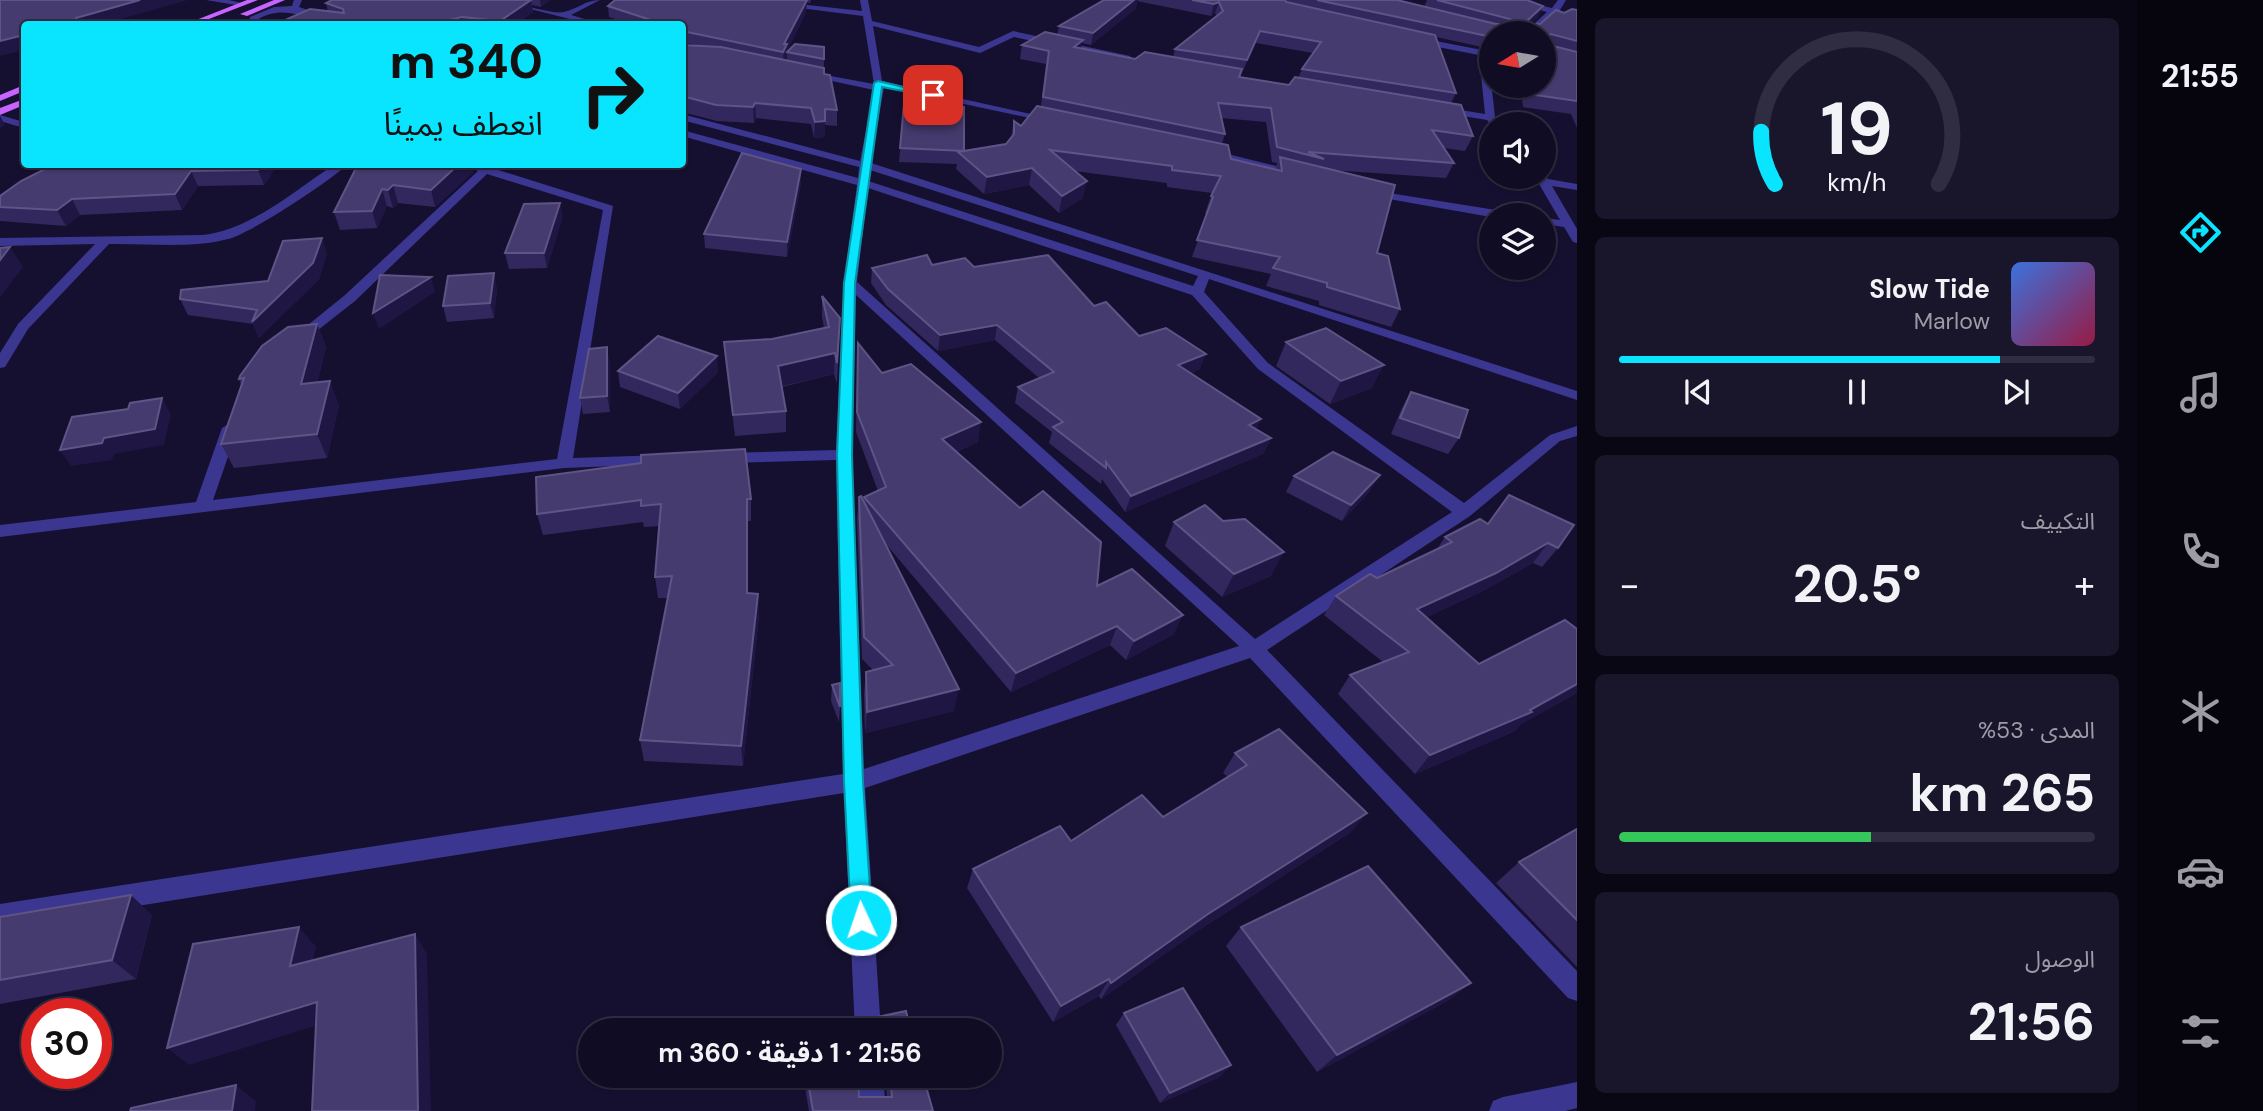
<!DOCTYPE html>
<html lang="ar">
<meta charset="utf-8">
<style>
body{margin:0;font-family:"DM Sans","Noto Sans Arabic",sans-serif;background:#19152b;color:#f1f3f6;direction:rtl;height:100vh;display:flex;flex-direction:column;font-size:26px;white-space:nowrap}
*{box-sizing:border-box;margin:0}
p{font-size:23px;color:#9c9ba6}
.icon{flex:none;width:38px;height:38px;fill:none;stroke:currentColor;stroke-width:2;stroke-linecap:round;stroke-linejoin:round}
.map{position:relative;flex:1;overflow:hidden;direction:ltr}
.side{display:flex;flex-direction:column;gap:18px;padding:18px;background:#090713;width:560px}
.side>*{flex:none}
.guide{position:absolute;left:21px;top:21px;width:665px;height:147px;border-radius:7px;box-shadow:0 2px 5px #0004,0 0 0 2px #302c41;direction:rtl;background:#09e4ff;color:#111;overflow:hidden}
.needle{width:46px;rotate:259deg}
.fabs{position:absolute;left:1479px;top:21px;display:grid;gap:14px}
.fabs a{display:grid;place-items:center;width:77px;height:77px;border-radius:50%;background:#100c23;box-shadow:0 2px 5px #0004,0 0 0 2px #302c41;font-size:35px}
.speed{position:absolute;left:21px;top:998px;display:flex;gap:14px;font-size:35px;font-weight:700;text-align:center}
.speed>*{display:grid;place-content:center;width:91px;height:91px;border-radius:50%;background:#100c23;box-shadow:0 2px 5px #0004,0 0 0 2px #302c41;line-height:1}
.speed .limit{border:10px solid #d22;background:#fff;color:#111}
.pin{position:absolute;display:grid;place-items:center;width:60px;height:60px;color:#fff;margin:-30px;border-radius:14px;box-shadow:0 4px 10px #0006}
.me{position:absolute;width:77px;margin:-38px;rotate:357deg;stroke-linejoin:round;filter:drop-shadow(0 0 5px #0008)}
.turn{display:flex;align-items:center;gap:24px;height:147px;padding:0 28px;font-size:32px}
.turn .icon{width:91px;height:91px;stroke-width:2.5}
.turn b{display:block;font-size:49px;line-height:60px}
.big{font-size:52px;font-weight:700;line-height:1.1}
.side .tile{flex:1;display:flex;flex-direction:column;justify-content:center;gap:10px;min-width:0;padding:0 24px;border-radius:10px;background:#19152b}
.side .dial{align-items:center;gap:0}
.dial svg{height:182px;overflow:visible;fill:none;stroke:#302c41;stroke-width:7;stroke-linecap:round;text-anchor:middle}
.dial text{fill:#f1f3f6;stroke:none}
.song{display:flex;align-items:center;gap:21px}
.cover{width:84px;height:84px;border-radius:10px;background:linear-gradient(135deg,hsl(220 70% 55%),hsl(340 70% 35%))}
.played{height:7px;border-radius:4px;background:linear-gradient(90deg,#09e4ff 80%,#302c41 80%)}
.keys{display:flex;justify-content:space-around;direction:ltr}
.heat{display:flex;justify-content:space-between;align-items:center;font-size:38px;direction:ltr}
.charge{height:10px;border-radius:5px;background:linear-gradient(90deg,#34c759 53%,#302c41 0)}
.trip{position:absolute;left:578px;top:1018px;width:424px;height:70px;border-radius:35px;background:#100c23;box-shadow:0 2px 5px #0004,0 0 0 2px #302c41;font-weight:700;line-height:70px;text-align:center;direction:rtl}
main{display:flex;flex:1;min-height:0}
.tab-bar{display:flex;flex-direction:column;width:126px;justify-content:space-around;align-items:center;background:#06050e;color:#9c9ba6}
.tab-bar .icon{width:49px;height:49px}
.tab-bar .current{color:#09e4ff}
.tab-bar b{font-size:32px;color:#f1f3f6}
.map>svg:first-child{display:block}
</style>
<main>
<nav class="tab-bar">
<b>21:55</b>
<svg class="icon current" aria-label="directions" viewBox="0 0 24 24"><path d="M12 3l9 9-9 9-9-9zM9 14v-3h6M13 9l2 2-2 2"/></svg>
<svg class="icon" aria-label="music" viewBox="0 0 24 24"><path d="M9 18V5l10-2v13"/><circle cx="6" cy="18" r="3"/><circle cx="16" cy="16" r="3"/></svg>
<svg class="icon" aria-label="phone" viewBox="0 0 24 24"><path d="M5 4h4l2 5-3 2q2 4 5 5l2-3 5 2v4C11 20 4 13 5 4z"/></svg>
<svg class="icon" aria-label="climate" viewBox="0 0 24 24"><path d="M12 3v18M4 7l16 10M4 17L20 7"/></svg>
<svg class="icon" aria-label="car" viewBox="0 0 24 24"><path d="M5 17H2v-5l4-1 3-4h7l3 4 3 1v5h-3M9 17h6M6 11h13"/><circle cx="7" cy="17" r="2"/><circle cx="17" cy="17" r="2"/></svg>
<svg class="icon" aria-label="filters" viewBox="0 0 24 24"><path d="M4 7h16M4 17h16"/><circle cx="9" cy="7" r="2"/><circle cx="15" cy="17" r="2"/></svg>
</nav>
<section class="side">
<div class="tile dial"><svg viewBox="0 0 100 80">
<path d="M14 69A42 42 0 1 1 86 69"/>
<path d="M14 69A42 42 0 0 1 8 46" stroke="#09e4ff"/>
<text x="50" y="56" font-size="32" font-weight="700">19</text>
<text x="50" y="72" font-size="11">km/h</text>
</svg></div>
<div class="tile">
<div class="song"><i class="cover"></i><div><b>Slow Tide</b><p>Marlow</p></div></div>
<div class="played"></div>
<div class="keys"><svg class="icon" aria-label="previous" viewBox="0 0 24 24"><path d="M18 5L8 12l10 7zM5 5v14"/></svg><svg class="icon" aria-label="pause" viewBox="0 0 24 24"><path d="M8 5v14M16 5v14"/></svg><svg class="icon" aria-label="next" viewBox="0 0 24 24"><path d="M6 5l10 7-10 7zM19 5v14"/></svg></div>
</div>
<div class="tile"><p>التكييف</p>
<div class="heat"><a>−</a><b class="big">20.5°</b><a>+</a></div>
</div>
<div class="tile"><p>المدى · 53%</p><b class="big">265 km</b><div class="charge"></div></div>
<div class="tile"><p>الوصول</p><b class="big">21:56</b></div>
</section>
<div class="map">
<svg width="1577" height="1111" viewBox="0 0 1577 1111">
<rect width="100%" height="100%" fill="#15102f"/>
<g fill="none" stroke-linecap="round" stroke-linejoin="round">
<g fill="#3b3791" fill-rule="evenodd">
<polygon points="206,0 229,0 246,4 242,6"/>
<path d="M294,0H302L299,7L346,24C315,27 288,0 257,20V24H249L250,17L274,7L292,6Z"/>
<path d="M494,0C513,0 551,15 564,12C578,9 585,0 600,0L571,15L602,24H590Z"/>
<path d="M736,0H762L862,11L860,0H868L872,21L979,47L1013,31L1130,56L1131,58L1127,61L1014,37L980,53L873,26L882,81L1058,120L1053,123L884,87L871,163L1577,391V400L1209,279L1204,292L1268,363L1464,503L1550,435L1577,426V436L1560,441L1470,516L1267,650L1577,971V1001L1568,998L1250,658L865,788L881,1031H855L844,793L0,928V904L843,774L836,460L724,463L716,458L724,453L836,450L844,283L857,185L682,136V130L858,178L859,167L682,120V114L860,161L874,90L804,75L809,72L874,84L863,16ZM870,170L1198,276L1193,286L868,181ZM868,188L1192,295L1258,369L1452,512L1255,639L857,282ZM856,295L1239,646L864,769L852,455Z"/>
<polygon points="1501,0 1516,0 1552,8 1558,0 1566,0 1560,10 1533,33 1524,33 1547,12"/>
<polygon points="1415,37 1482,50 1491,47 1491,53 1488,54 1495,117 1501,124 1491,125 1487,120 1439,112 1437,110 1442,107 1485,114 1479,55 1412,42"/>
<polygon points="0,115 24,122 24,128 0,121"/>
<polygon points="1207,149 1300,172 1301,174 1296,177 1203,154 1203,150"/>
<path d="M335,164H348C330,181 250,234 228,239C191,249 147,243 109,244L28,329L5,367L0,368V353L18,324L95,244L0,246V238L203,235C252,229 294,191 335,164Z"/>
<polygon points="461,164 479,164 613,206 573,458 664,455 670,456 672,460 670,464 564,468 0,537 0,525 196,502 222,428 230,423 238,428 213,500 557,459 603,210 487,174 355,301 304,341 294,341 292,338 345,295 478,171"/>
<polygon points="1544,174 1548,179 1577,184 1577,190 1552,186 1577,229 1577,243 1573,242 1564,227 1544,224 1544,218 1560,220 1535,177 1544,177"/>
<polygon points="1370,190 1502,211 1508,215 1491,217 1366,195 1366,191"/>
<polygon points="857,1076 883,1076 886,1111 858,1111"/>
<polygon points="1577,1082 1577,1108 1565,1111 1489,1111 1493,1101 1503,1097"/>
</g>
<g fill="#c764ff" fill-rule="evenodd">
<polygon points="247,0 258,0 196,24 186,24"/>
<polygon points="274,0 285,0 247,16 240,14"/>
<polygon points="24,85 24,91 0,101 0,95"/>
<polygon points="24,99 24,105 0,115 0,108"/>
</g>
</g>
<g fill="#33285d" fill-rule="evenodd">
<polygon points="332,0 550,0 541,7 532,5 533,12 516,24 209,24 283,21 328,12 326,3"/>
<polygon points="615,0 811,0 810,3 807,2 806,12 787,51 787,56 785,60 787,60 787,52 824,47 824,74 837,110 837,126 825,125 825,137 814,138 811,124 756,118 754,123 717,121 682,112 682,45 699,46 682,42 682,24 630,24 609,17 608,6"/>
<path d="M1104,0H1397L1424,7L1427,0H1527L1543,6L1538,17L1530,24H1540L1564,13L1577,10V128L1571,114L1523,107L1521,91L1501,87V86H1544V33H1491V45L1482,47L1436,37L1456,93L1451,103L1473,136L1465,151L1444,148L1454,163L1446,178L1331,170L1377,253L1400,309L1391,327L1319,305V301L1266,286L1271,274L1192,257L1207,214L1205,213L1212,193L1167,187V183L1074,171L1083,198L1059,213L1029,185L984,194L956,169L957,164L899,162L904,104L964,151L1006,144L1011,137L1014,121L1021,126L1041,106L1046,64L1020,59L1022,45L1057,35L1059,26ZM1137,1L1211,16L1215,13L1217,16L1175,49L1173,57L1135,59L1081,49L1082,43L1091,45L1136,8ZM1256,43L1313,53L1302,69L1298,78L1289,85L1240,77ZM1221,118L1266,122L1272,162L1277,163L1275,170L1231,159L1222,144L1225,134Z"/>
<polygon points="55,164 278,164 264,185 198,186 182,210 80,215 66,226 0,221 0,196"/>
<polygon points="358,164 471,164 473,172 435,207 398,203 393,208 387,206 377,228 340,230 334,212"/>
<polygon points="489,164 507,164 501,168"/>
<polygon points="801,169 801,183 787,257 705,248 704,234"/>
<polygon points="560,203 562,218 547,268 509,269 505,253"/>
<polygon points="327,253 319,279 259,338 253,324 188,315 180,299 268,281"/>
<polygon points="932,265 974,267 1094,306 1139,336 1200,369 1191,373 1257,430 1271,438 1263,454 1125,512 1102,479 1101,484 1049,443 1052,432 1015,403 1018,387 1039,378 995,340 938,351 886,305 871,283 872,268"/>
<polygon points="497,288 494,318 447,322 443,306"/>
<polygon points="822,296 840,318 837,384 834,374 782,387 786,411 786,432 735,436 726,363 724,342 772,339 824,328 822,317"/>
<polygon points="317,324 326,347 317,383 339,405 327,458 234,468 221,444 241,385 239,379"/>
<polygon points="1286,342 1372,388 1330,404 1276,366"/>
<polygon points="858,343 882,373 978,442 956,452 1097,586 1174,634 1126,660 1110,645 1011,692 885,543 954,711 865,733 864,693 866,672 873,670 862,659 857,519 859,497 864,501 864,497 878,491 856,432"/>
<polygon points="610,363 610,412 583,414 580,398"/>
<polygon points="618,371 718,372 680,409 620,387"/>
<polygon points="1411,392 1459,438 1448,454 1391,434 1402,408"/>
<polygon points="1294,476 1370,491 1342,521 1286,492"/>
<polygon points="536,477 751,499 751,521 748,521 748,593 759,615 743,766 644,761 640,740 668,598 658,598 655,577 659,526 644,527 643,522 543,535 537,514"/>
<polygon points="1509,495 1558,548 1542,567 1533,563 1481,592 1427,617 1479,664 1577,629 1577,693 1521,724 1515,731 1415,774 1338,694 1350,675 1383,662 1324,615 1336,596 1377,578 1437,549 1445,537 1488,524"/>
<polygon points="1174,522 1271,576 1222,597 1165,546"/>
<polygon points="832,685 840,707 839,722 831,701"/>
<polygon points="1235,753 1351,832 1196,932 1101,999 1099,996 1053,1022 967,888 973,869 1071,841 1163,817 1228,777 1223,773"/>
<polygon points="1577,829 1577,967 1496,883 1519,862"/>
<polygon points="152,915 136,979 0,1004 0,917"/>
<polygon points="1241,927 1471,983 1447,1001 1317,1072 1226,946"/>
<polygon points="1124,1013 1220,1077 1160,1103 1116,1025"/>
<polygon points="803,1076 858,1076 859,1097 887,1097 885,1076 923,1076 933,1111 809,1111"/>
</g>
<g fill="#1f1643">
<polygon points="140,0 188,0 104,24 77,24 76,18"/>
<polygon points="531,0 533,12 516,24 501,24 500,21"/>
<polygon points="540,0 550,0 541,7"/>
<polygon points="807,0 806,12 787,51 787,56 783,64 784,44"/>
<polygon points="1134,0 1138,0 1136,8 1091,45 1093,33"/>
<polygon points="1219,2 1215,13 1211,16 1214,4"/>
<polygon points="1543,6 1538,17 1522,31 1528,20"/>
<polygon points="462,17 464,24 433,24"/>
<polygon points="1260,31 1256,43 1243,72 1247,60"/>
<polygon points="24,35 24,50 0,56 0,41"/>
<polygon points="1491,35 1491,45 1482,47 1487,36"/>
<polygon points="1083,40 1080,53 1074,47"/>
<polygon points="755,103 756,118 754,123 753,107"/>
<polygon points="0,116 5,125 0,128"/>
<polygon points="825,121 825,137 814,138 815,122"/>
<polygon points="262,164 278,164 264,185 258,170"/>
<polygon points="459,164 471,164 473,172 435,207 431,190"/>
<polygon points="1032,168 1029,185 984,194 987,177"/>
<polygon points="801,169 801,183 787,257 787,242"/>
<polygon points="191,171 198,186 182,210 175,194"/>
<polygon points="1087,181 1083,198 1059,213 1062,196"/>
<polygon points="393,185 398,203 393,208 388,190"/>
<polygon points="382,189 387,206 377,228 372,211"/>
<polygon points="72,199 80,215 66,226 57,210"/>
<polygon points="560,203 562,218 547,268 544,253"/>
<polygon points="322,238 327,253 319,279 259,338 252,322"/>
<polygon points="10,247 23,267 0,297 0,260"/>
<polygon points="494,273 497,288 494,318 490,303"/>
<polygon points="431,277 435,292 379,329 373,313"/>
<polygon points="317,324 326,347 311,408 301,384"/>
<polygon points="997,325 995,340 938,351 940,335"/>
<polygon points="607,347 610,363 610,412 607,396"/>
<polygon points="835,353 834,374 778,387 778,366"/>
<polygon points="1206,354 1200,369 1172,381 1178,365"/>
<polygon points="717,356 718,372 680,409 678,393"/>
<polygon points="1384,365 1372,388 1330,404 1341,381"/>
<polygon points="330,381 339,405 327,458 317,434"/>
<polygon points="162,398 171,414 164,445 114,454 112,460 71,466 60,450 104,438"/>
<polygon points="1261,419 1254,435 1249,425"/>
<polygon points="981,422 978,442 939,459 942,439"/>
<polygon points="1271,438 1263,454 1125,512 1131,496"/>
<polygon points="1380,475 1370,491 1342,521 1351,505"/>
<polygon points="747,499 748,521 748,615 747,593"/>
<polygon points="1548,543 1533,563 1481,592 1404,628 1417,609"/>
<polygon points="1284,552 1271,576 1222,597 1234,574"/>
<polygon points="758,594 759,615 743,766 741,746"/>
<polygon points="1183,615 1174,634 1126,660 1134,641"/>
<polygon points="1117,626 1110,645 1011,692 1016,673"/>
<polygon points="1577,684 1577,693 1521,724 1515,731 1415,774 1430,755 1530,710"/>
<polygon points="959,689 954,711 865,733 867,712"/>
<polygon points="1367,813 1351,832 1196,932 1101,999 1111,983 1208,914"/>
<polygon points="131,895 152,915 136,979 112,960"/>
<polygon points="299,927 316,947 307,985 290,966"/>
<polygon points="415,934 427,954 431,1111 418,1111"/>
<polygon points="1109,979 1099,996 1053,1022 1061,1006"/>
<polygon points="1471,983 1447,1001 1317,1072 1337,1055"/>
<polygon points="317,1002 334,1020 189,1065 167,1048"/>
<polygon points="1231,1065 1220,1077 1160,1103 1170,1093"/>
<polygon points="236,1085 256,1101 255,1111 232,1111"/>
</g>
<g fill="#463b6f" stroke="#5e5485" stroke-width="2">
<polygon points="0,0 140,0 76,18 77,24 24,24 24,35 0,41"/>
<polygon points="332,0 531,0 500,21 462,17 433,24 421,24 400,20 395,24 209,24 283,21 310,9 344,13 343,9 326,3"/>
<polygon points="615,0 807,0 784,44 787,44 783,52 682,31 682,24 663,24 608,6"/>
<polygon points="1104,0 1134,0 1093,33 1059,26"/>
<polygon points="1192,0 1285,0 1286,2 1435,35 1456,93 1302,69 1321,42 1260,31 1247,60 1175,49 1223,11 1219,2 1214,4"/>
<polygon points="1317,0 1397,0 1496,24 1511,24 1510,19 1437,0 1527,0 1543,6 1528,20 1530,24 1540,24 1556,10 1564,13 1572,9 1577,10 1577,41 1551,34 1547,36 1549,45 1577,52 1577,101 1529,94 1528,86 1544,86 1544,33 1491,33 1491,35 1487,36"/>
<polygon points="1045,32 1083,40 1074,47 1135,59 1145,52 1242,69 1239,77 1289,85 1295,77 1461,105 1473,136 1432,130 1454,163 1308,152 1324,159 1277,147 1271,108 1218,103 1225,134 1043,97 1049,51 1022,45"/>
<polygon points="795,44 824,47 824,59 787,52"/>
<polygon points="682,45 721,47 824,68 824,74 830,75 837,110 825,109 825,121 815,122 811,108 755,103 753,107 716,105 682,96"/>
<polygon points="904,104 964,107 964,151 900,148"/>
<polygon points="1037,106 1228,145 1231,159 1282,171 1280,157 1395,185 1377,253 1388,256 1400,309 1327,287 1327,283 1273,268 1280,257 1197,240 1213,197 1211,196 1221,176 1172,170 1172,166 1050,150 1087,181 1062,196 1032,168 987,177 958,152 1006,144 1014,134 1014,121 1021,126"/>
<polygon points="742,153 801,169 787,242 704,234"/>
<polygon points="55,164 262,164 258,170 191,171 175,194 72,199 57,210 0,207 0,196 21,181"/>
<polygon points="358,164 459,164 431,190 393,185 388,190 382,189 372,211 334,212"/>
<polygon points="560,203 544,253 505,253 524,204"/>
<polygon points="322,238 313,263 252,322 257,310 180,299 181,290 268,281 283,241"/>
<polygon points="10,247 0,260 0,248"/>
<polygon points="927,255 932,265 965,258 974,267 1048,255 1094,306 1106,302 1139,336 1166,328 1206,354 1178,365 1261,419 1249,425 1271,438 1131,496 1106,462 1106,468 1053,427 1063,422 1018,387 1054,372 997,325 940,335 888,289 872,268"/>
<polygon points="494,273 490,303 443,306 448,276"/>
<polygon points="380,275 431,277 373,313"/>
<polygon points="822,296 840,318 837,363 835,353 778,366 786,411 733,415 724,342 772,339 829,327"/>
<polygon points="317,324 301,384 330,381 317,434 221,444 244,378 239,379 240,376 262,346 288,327"/>
<polygon points="1326,328 1384,365 1341,381 1286,342"/>
<polygon points="658,336 717,356 678,393 618,371"/>
<polygon points="858,343 882,373 911,364 981,422 942,439 1020,508 1043,491 1101,542 1097,586 1132,569 1183,615 1134,641 1117,626 1016,673 864,497 886,487 857,412"/>
<polygon points="607,347 607,396 580,398 589,349"/>
<polygon points="1411,392 1468,410 1459,438 1400,418"/>
<polygon points="162,398 155,429 104,438 102,443 60,450 72,417 128,409 130,403"/>
<polygon points="745,449 751,499 747,499 747,593 758,594 741,746 640,740 672,576 655,577 661,504 641,506 641,500 537,514 536,477 641,463 641,455"/>
<polygon points="1333,452 1380,475 1351,505 1294,476"/>
<polygon points="1509,495 1574,525 1558,548 1548,543 1496,573 1417,609 1479,664 1565,620 1577,629 1577,684 1530,710 1532,712 1430,755 1350,675 1409,652 1336,596 1370,574 1377,578 1452,542 1445,537 1480,519 1488,524"/>
<polygon points="861,496 959,689 867,712 866,672 893,665 864,637 859,497"/>
<polygon points="1205,505 1223,521 1245,519 1284,552 1234,574 1174,522"/>
<polygon points="840,683 840,707 832,685"/>
<polygon points="1279,729 1367,813 1208,914 1111,983 1109,979 1061,1006 973,869 1060,826 1071,841 1142,795 1163,817 1247,765 1235,753"/>
<polygon points="1577,829 1577,920 1519,862"/>
<polygon points="1368,866 1471,983 1337,1055 1241,927"/>
<polygon points="131,895 112,960 0,980 0,917"/>
<polygon points="299,927 290,966 415,934 418,1111 312,1111 317,1002 167,1048 193,944"/>
<polygon points="1183,988 1231,1065 1170,1093 1124,1013"/>
<polygon points="906,1011 911,1031 810,1031"/>
<polygon points="807,1076 858,1076 859,1097 892,1097 890,1076 923,1076 933,1111 813,1111"/>
<polygon points="236,1085 232,1111 130,1111 131,1108"/>
</g>
<polygon fill="#09e4ff" stroke="#0694a6" stroke-width="2" points="878,81 937,95 933,97 882,87 855,283 852,455 863,782 872,920 869,928 861,931 854,928 851,920 844,782 837,455 844,283 874,83"/>
</svg>
<div class="fabs">
<a><svg class="needle" viewBox="-14 -14 28 28"><path d="M0-13l5 13h-10z" fill="#e53935"/><path d="M0 13l5-13h-10z" fill="#9c9ba6"/></svg></a>
<a><svg class="icon" aria-label="sound" viewBox="0 0 24 24"><path d="M4 9h4l5-4v14l-5-4H4zM17 9q2 3 0 6"/></svg></a>
<a><svg class="icon" aria-label="layers" viewBox="0 0 24 24"><path d="M12 4l9 5-9 5-9-5zM3 14l9 5 9-5"/></svg></a>
</div>
<div class="speed"><div class="limit">30</div></div>
<div class="pin" style="left:933px;top:95px;background:#d93025"><svg class="icon" aria-label="arrive" viewBox="0 0 24 24"><path d="M6 21V4h12l-3 4 3 4H6"/></svg></div>
<svg class="me" style="left:861px;top:920px" viewBox="-20 -20 40 40"><circle r="17" fill="#09e4ff" stroke="#fff" stroke-width="3"/><path d="M0-11L8 9 0 5-8 9z" fill="#fff"/></svg>
<div class="trip">21:56 · 1 دقيقة · 360 m</div>
<div class="guide">
<div class="turn"><svg class="icon" aria-label="right" viewBox="0 0 24 24"><path d="M7 20v-9h11M14 6l5 5-5 5"/></svg><div><b>340 m</b>انعطف يمينًا</div></div>
</div>
</div>
</main>
